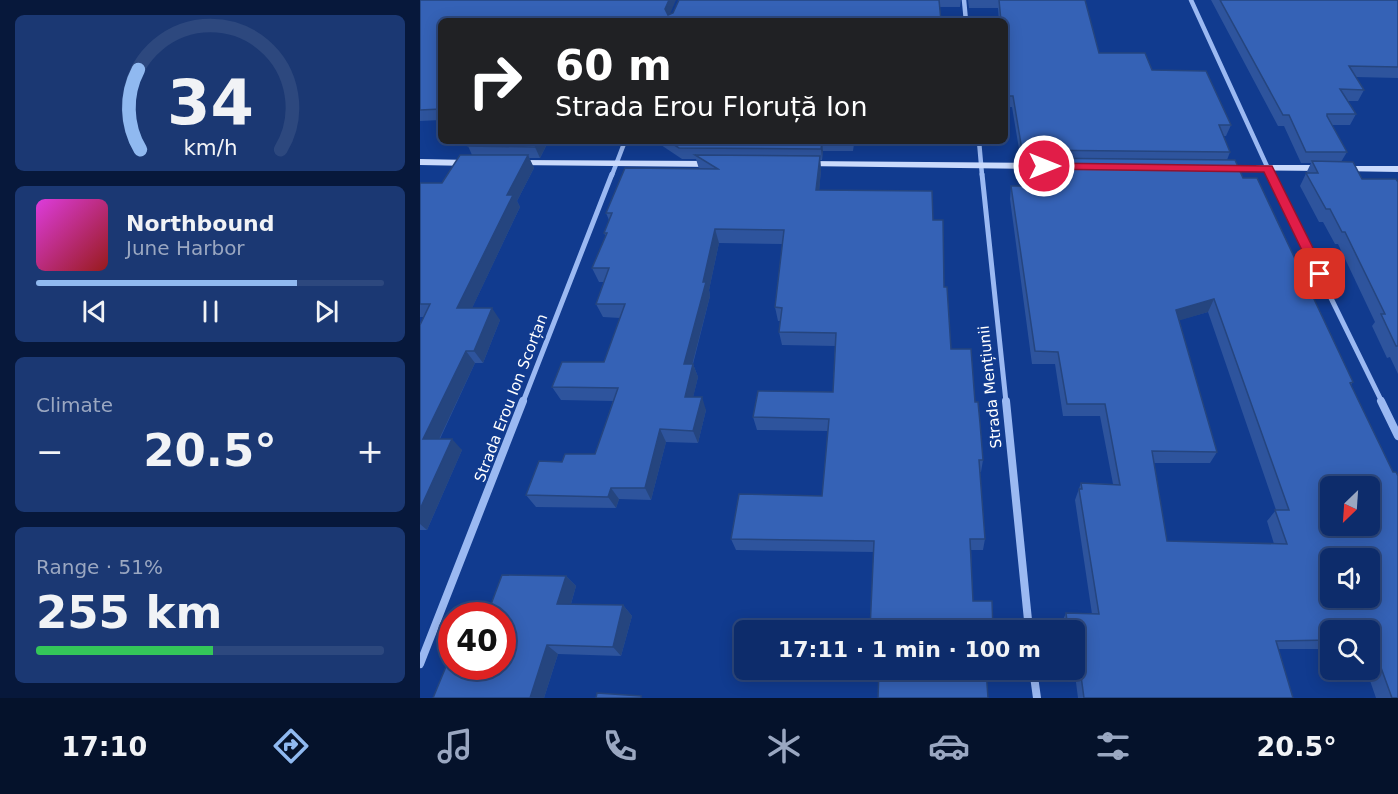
<!DOCTYPE html>
<meta charset="utf-8">
<style>
body{margin:0;font-family:"DejaVu Sans",sans-serif;background:#1b3873;color:#f1f3f6;height:100vh;display:flex;flex-direction:column;font-size:22px;white-space:nowrap}
*{box-sizing:border-box;margin:0}
p{font-size:20px;color:#9aa7c1}
.icon{flex:none;width:33px;height:33px;fill:none;stroke:currentColor;stroke-width:2;stroke-linecap:round;stroke-linejoin:round}
.map{position:relative;flex:1;overflow:hidden}
.drawer{display:flex;flex-direction:column;gap:15px;padding:15px;background:#07183b;width:420px}
.drawer>*{flex:none}
.top-card{position:absolute;left:18px;top:18px;width:570px;height:126px;border-radius:9px;box-shadow:0 3px 15px #0003,0 0 0 2px #2d487e;background:#202124;color:#fff;overflow:hidden}
.needle{width:39px;rotate:205deg}
.tools{position:absolute;left:900px;top:476px;display:grid;gap:12px}
.tools a{display:grid;place-items:center;width:60px;height:60px;border-radius:9px;background:#0d2c6b;box-shadow:0 3px 15px #0003,0 0 0 2px #2d487e;font-size:30px}
.speed{position:absolute;left:18px;top:602px;display:flex;gap:12px;font-size:30px;font-weight:700;text-align:center}
.speed>*{display:grid;place-content:center;width:78px;height:78px;border-radius:50%;background:#0d2c6b;box-shadow:0 3px 15px #0003,0 0 0 2px #2d487e;line-height:1}
.speed .limit{border:9px solid #d22;background:#fff;color:#111}
.pin{position:absolute;display:grid;place-items:center;width:51px;height:51px;color:#fff;margin:-26px;border-radius:12px;box-shadow:0 3px 9px #0006}
.me{position:absolute;width:66px;margin:-33px;rotate:90deg;stroke-linejoin:round;filter:drop-shadow(0 0 4px #0008)}
.turn{display:flex;align-items:center;gap:21px;height:126px;padding:0 18px;font-size:27px}
.turn .icon{width:78px;height:78px;stroke-width:2.5}
.turn b{display:block;font-size:42px;line-height:51px}
.big{font-size:45px;font-weight:600;line-height:1.1}
.drawer .widget{flex:1;display:flex;flex-direction:column;justify-content:center;gap:9px;min-width:0;padding:0 21px;border-radius:9px;background:#1b3873}
.drawer .dial{align-items:center;gap:0}
.dial svg{height:156px;overflow:visible;fill:none;stroke:#2d487e;stroke-width:7;stroke-linecap:round;text-anchor:middle}
.dial text{fill:#f1f3f6;stroke:none}
.song{display:flex;align-items:center;gap:18px}
.cover{width:72px;height:72px;border-radius:9px;background:linear-gradient(135deg,hsl(300 70% 55%),hsl(0 70% 35%))}
.played{height:6px;border-radius:3px;background:linear-gradient(90deg,#90b9f0 75%,#2d487e 75%)}
.keys{display:flex;justify-content:space-around;direction:ltr}
.heat{display:flex;justify-content:space-between;align-items:center;font-size:33px;direction:ltr}
.charge{height:9px;border-radius:4px;background:linear-gradient(90deg,#34c759 51%,#2d487e 0)}
.trip{position:absolute;left:314px;top:620px;width:351px;height:60px;border-radius:9px;background:#0d2c6b;box-shadow:0 3px 15px #0003,0 0 0 2px #2d487e;font-weight:600;line-height:60px;text-align:center}
.menu{display:flex;height:96px;justify-content:space-around;align-items:center;background:#05122b;color:#9aa7c1}
.menu .icon{width:42px;height:42px}
.menu .selected{color:#90b9f0}
.menu b{font-size:27px;color:#f1f3f6}
main{display:flex;flex:1;min-height:0}
.map>svg:first-child{display:block}
</style>
<main>
<section class="drawer">
<div class="widget dial"><svg viewBox="0 0 100 80">
<path d="M14 69A42 42 0 1 1 86 69"/>
<path d="M14 69A42 42 0 0 1 13 28" stroke="#90b9f0"/>
<text x="50" y="56" font-size="32" font-weight="700">34</text>
<text x="50" y="72" font-size="11">km/h</text>
</svg></div>
<div class="widget">
<div class="song"><i class="cover"></i><div><b>Northbound</b><p>June Harbor</p></div></div>
<div class="played"></div>
<div class="keys"><svg class="icon" aria-label="previous" viewBox="0 0 24 24"><path d="M18 5L8 12l10 7zM5 5v14"/></svg><svg class="icon" aria-label="pause" viewBox="0 0 24 24"><path d="M8 5v14M16 5v14"/></svg><svg class="icon" aria-label="next" viewBox="0 0 24 24"><path d="M6 5l10 7-10 7zM19 5v14"/></svg></div>
</div>
<div class="widget"><p>Climate</p>
<div class="heat"><a>−</a><b class="big">20.5°</b><a>+</a></div>
</div>
<div class="widget"><p>Range · 51%</p><b class="big">255 km</b><div class="charge"></div></div>
</section>
<div class="map">
<svg width="978" height="698" viewBox="0 0 978 698">
<rect width="100%" height="100%" fill="#113b8f"/>
<g fill="none" stroke-linecap="round" stroke-linejoin="round">
<g stroke="#9bb9f2" stroke-width="4.5">
<polyline points="544,0 546,21"/>
<polyline points="771,0 851,175"/>
<polyline points="559,141 562,175"/>
<polyline points="192,175 205,141"/>
</g>
<g stroke="#9bb9f2" stroke-width="5">
<polyline points="562,174 586,402"/>
<polyline points="850,174 962,402"/>
<polyline points="103,402 192,174"/>
</g>
<g stroke="#9bb9f2" stroke-width="8">
<polyline points="586,401 609,630"/>
<polyline points="961,401 978,436"/>
<polyline points="0,664 103,401"/>
<polyline points="613,669 617,698"/>
</g>
<g fill="#cadafc" fill-rule="evenodd">
<polygon points="0,159 50,160 55,163 50,166 0,165"/>
<polygon points="97,160 293,161 298,164 293,167 94,165 92,163"/>
<polygon points="385,161 620,163 625,166 620,169 382,166 382,162"/>
<polygon points="802,165 905,165 910,168 905,171 799,170 799,166"/>
<polygon points="922,166 978,166 978,172 919,171 917,169"/>
</g>
</g>
<g fill="#2e549d" fill-rule="evenodd">
<polygon points="0,0 250,14 253,13 259,0 541,0 540,7 520,7 21,21 21,120 0,121"/>
<path d="M548,0H665L679,53L732,70L811,125L806,136H803L810,152L807,160L823,178L933,382L931,385L978,698H956L946,669H950V630H910V649H858L873,698H658L654,667V630H643L642,622L646,613L672,614L655,500L661,483L693,484L680,416H643L635,364H612L590,199L591,186H605L602,172L604,161H601L592,107H586L585,21H579L578,8H549ZM788,312L856,510L847,521L854,544L747,541L734,463H790L797,452L759,320Z"/>
<polygon points="791,0 978,0 978,78 936,77 944,90 938,101 928,101 936,114 930,125 912,125 927,152 921,162 942,179 978,182 978,374 970,357 967,358 952,326 955,322 918,244 915,244 903,222 899,222 880,186 891,163 881,163 864,126 858,126"/>
<polygon points="51,141 158,141 156,142 128,142 120,158 109,158 114,168 97,201 100,207 52,308 80,320 63,363 55,363 20,439 42,450 7,530 0,530 0,325 4,317 0,317 0,183 22,183 52,155 48,146"/>
<polygon points="235,141 504,141 504,144 434,144 433,151 403,151 402,160 400,160 401,170 399,190 513,220 524,287 531,349 555,402 563,460 561,472 560,472 565,539 563,550 551,550 553,601 573,630 453,552 316,550 311,539 402,496 408,431 337,430 333,417 413,392 415,346 362,345 359,332 360,321 358,321 355,307 363,244 299,243 289,290 290,296 273,364 278,377 273,397 286,410 278,443 246,442 231,500 199,499 196,508 116,507 106,495 142,462 175,454 193,401 141,400 132,387 184,362 200,318 183,317 176,304 184,282 179,282 172,268 186,237 184,233 189,220 186,213 279,169 276,159 262,159"/>
<polygon points="146,576 156,586 151,604 203,605 212,616 201,656 138,654 124,698 13,698 82,666"/>
</g>
<g fill="#25457f">
<polygon points="249,0 256,0 248,19 245,9"/>
<polygon points="118,141 127,141 128,142 120,158 115,147"/>
<polygon points="402,141 403,151 402,160 401,149"/>
<polygon points="108,155 114,168 97,201 100,207 46,321 37,308 87,195"/>
<polygon points="400,156 401,170 398,204 396,190"/>
<polygon points="295,229 299,243 289,290 290,296 269,377 264,364"/>
<polygon points="794,299 788,312 751,323 756,310"/>
<polygon points="72,308 80,320 63,363 54,351"/>
<polygon points="46,351 55,363 14,450 3,439"/>
<polygon points="273,364 278,377 270,410 265,397"/>
<polygon points="282,397 286,410 278,443 273,431"/>
<polygon points="240,429 246,442 231,500 225,488"/>
<polygon points="32,439 42,450 7,530 0,524 0,509"/>
<polygon points="191,488 199,499 196,508 188,497"/>
<polygon points="146,576 156,586 148,614 137,604"/>
<polygon points="203,605 212,616 201,656 193,647"/>
<polygon points="127,645 138,654 124,698 110,698"/>
</g>
<g fill="#3562b6" stroke="#25457f" stroke-width="1.5" fill-rule="evenodd">
<polygon points="0,0 249,0 245,9 248,15 253,13 259,0 519,0 521,21 21,21 21,109 0,110"/>
<polygon points="579,0 665,0 679,53 725,53 732,70 786,71 811,125 799,125 810,152 602,150 593,96 587,96 586,87 585,87 585,21 581,21"/>
<polygon points="800,0 978,0 978,67 929,66 944,90 920,89 936,114 907,114 907,116 927,152 886,152 869,115 863,115"/>
<polygon points="51,141 118,141 115,147 48,146"/>
<polygon points="248,141 402,141 401,149 259,148"/>
<polygon points="40,155 108,155 87,195 93,195 37,308 72,308 54,351 46,351 3,439 32,439 0,509 0,325 10,304 0,304 0,183 22,183"/>
<polygon points="275,155 400,156 396,190 512,191 513,220 523,220 524,287 527,287 531,349 551,349 555,402 558,402 560,423 563,460 559,460 565,539 550,539 553,601 572,601 573,630 450,630 454,541 311,539 319,494 402,496 409,419 333,417 338,391 413,392 416,333 359,332 362,308 355,307 364,230 295,229 283,282 286,282 264,364 273,364 265,397 282,397 273,431 240,429 225,488 191,488 188,497 106,495 119,461 142,462 145,454 175,454 198,388 132,387 142,362 184,362 205,304 176,304 189,268 172,268 187,233 184,233 192,213 186,213 205,168 298,169"/>
<path d="M604,158L815,160L823,178H837L933,382L930,383L973,472H976L978,476V698H972L955,651H950V630H910V640L856,641L873,698H664L657,646L654,645V630H648L646,613L679,614L659,489H662L661,483L700,485L685,404H647L638,352L615,351L591,186H609ZM794,299L869,510H855L867,544L747,541L732,451L797,452L756,310ZM910,486H950V525H910ZM910,558H950V597H910Z"/>
<polygon points="892,161 933,162 942,179 976,179 978,182 978,346 976,346 961,314 965,314 925,232 922,232 910,209 906,209 886,173 898,173"/>
<polygon points="82,575 146,576 137,604 203,605 193,647 127,645 110,698 13,698 30,657 32,657 32,666 82,666 82,615 67,615"/>
<polygon points="459,669 566,669 568,698 458,698"/>
<polygon points="177,693 221,696 221,698 176,698"/>
</g>
<polygon fill="#e11d48" stroke="#92132f" stroke-width="1.5" points="624,163 852,166 906,274 904,277 895,277 844,172 620,169 619,166"/>
<g text-anchor="middle" stroke-width="4.5" stroke-linejoin="round" paint-order="stroke">
<g font-size="15" fill="#fff" stroke="#113b8f">
<text transform="translate(570 387) rotate(-96)" y="5">Strada Mențiunii</text>
<text transform="translate(91 398) rotate(-69)" y="5">Strada Erou Ion Scorțan</text>
</g>
</g>
</svg>
<div class="tools">
<a><svg class="needle" viewBox="-14 -14 28 28"><path d="M0-13l5 13h-10z" fill="#e53935"/><path d="M0 13l5-13h-10z" fill="#9aa7c1"/></svg></a>
<a><svg class="icon" aria-label="sound" viewBox="0 0 24 24"><path d="M4 9h4l5-4v14l-5-4H4zM17 9q2 3 0 6"/></svg></a>
<a><svg class="icon" aria-label="search" viewBox="0 0 24 24"><circle cx="10" cy="10" r="6"/><path d="M15 15l6 6"/></svg></a>
</div>
<div class="speed"><div class="limit">40</div></div>
<div class="pin" style="left:900px;top:274px;background:#d93025"><svg class="icon" aria-label="arrive" viewBox="0 0 24 24"><path d="M6 21V4h12l-3 4 3 4H6"/></svg></div>
<svg class="me" style="left:624px;top:166px" viewBox="-20 -20 40 40"><circle r="17" fill="#e11d48" stroke="#fff" stroke-width="3"/><path d="M0-11L8 9 0 5-8 9z" fill="#fff"/></svg>
<div class="trip">17:11 · 1 min · 100 m</div>
<div class="top-card">
<div class="turn"><svg class="icon" aria-label="right" viewBox="0 0 24 24"><path d="M7 20v-9h11M14 6l5 5-5 5"/></svg><div><b>60 m</b>Strada Erou Floruță Ion</div></div>
</div>
</div>
</main>
<nav class="menu">
<b>17:10</b>
<svg class="icon selected" aria-label="directions" viewBox="0 0 24 24"><path d="M12 3l9 9-9 9-9-9zM9 14v-3h6M13 9l2 2-2 2"/></svg>
<svg class="icon" aria-label="music" viewBox="0 0 24 24"><path d="M9 18V5l10-2v13"/><circle cx="6" cy="18" r="3"/><circle cx="16" cy="16" r="3"/></svg>
<svg class="icon" aria-label="phone" viewBox="0 0 24 24"><path d="M5 4h4l2 5-3 2q2 4 5 5l2-3 5 2v4C11 20 4 13 5 4z"/></svg>
<svg class="icon" aria-label="climate" viewBox="0 0 24 24"><path d="M12 3v18M4 7l16 10M4 17L20 7"/></svg>
<svg class="icon" aria-label="car" viewBox="0 0 24 24"><path d="M5 17H2v-5l4-1 3-4h7l3 4 3 1v5h-3M9 17h6M6 11h13"/><circle cx="7" cy="17" r="2"/><circle cx="17" cy="17" r="2"/></svg>
<svg class="icon" aria-label="filters" viewBox="0 0 24 24"><path d="M4 7h16M4 17h16"/><circle cx="9" cy="7" r="2"/><circle cx="15" cy="17" r="2"/></svg>
<b>20.5°</b>
</nav>
